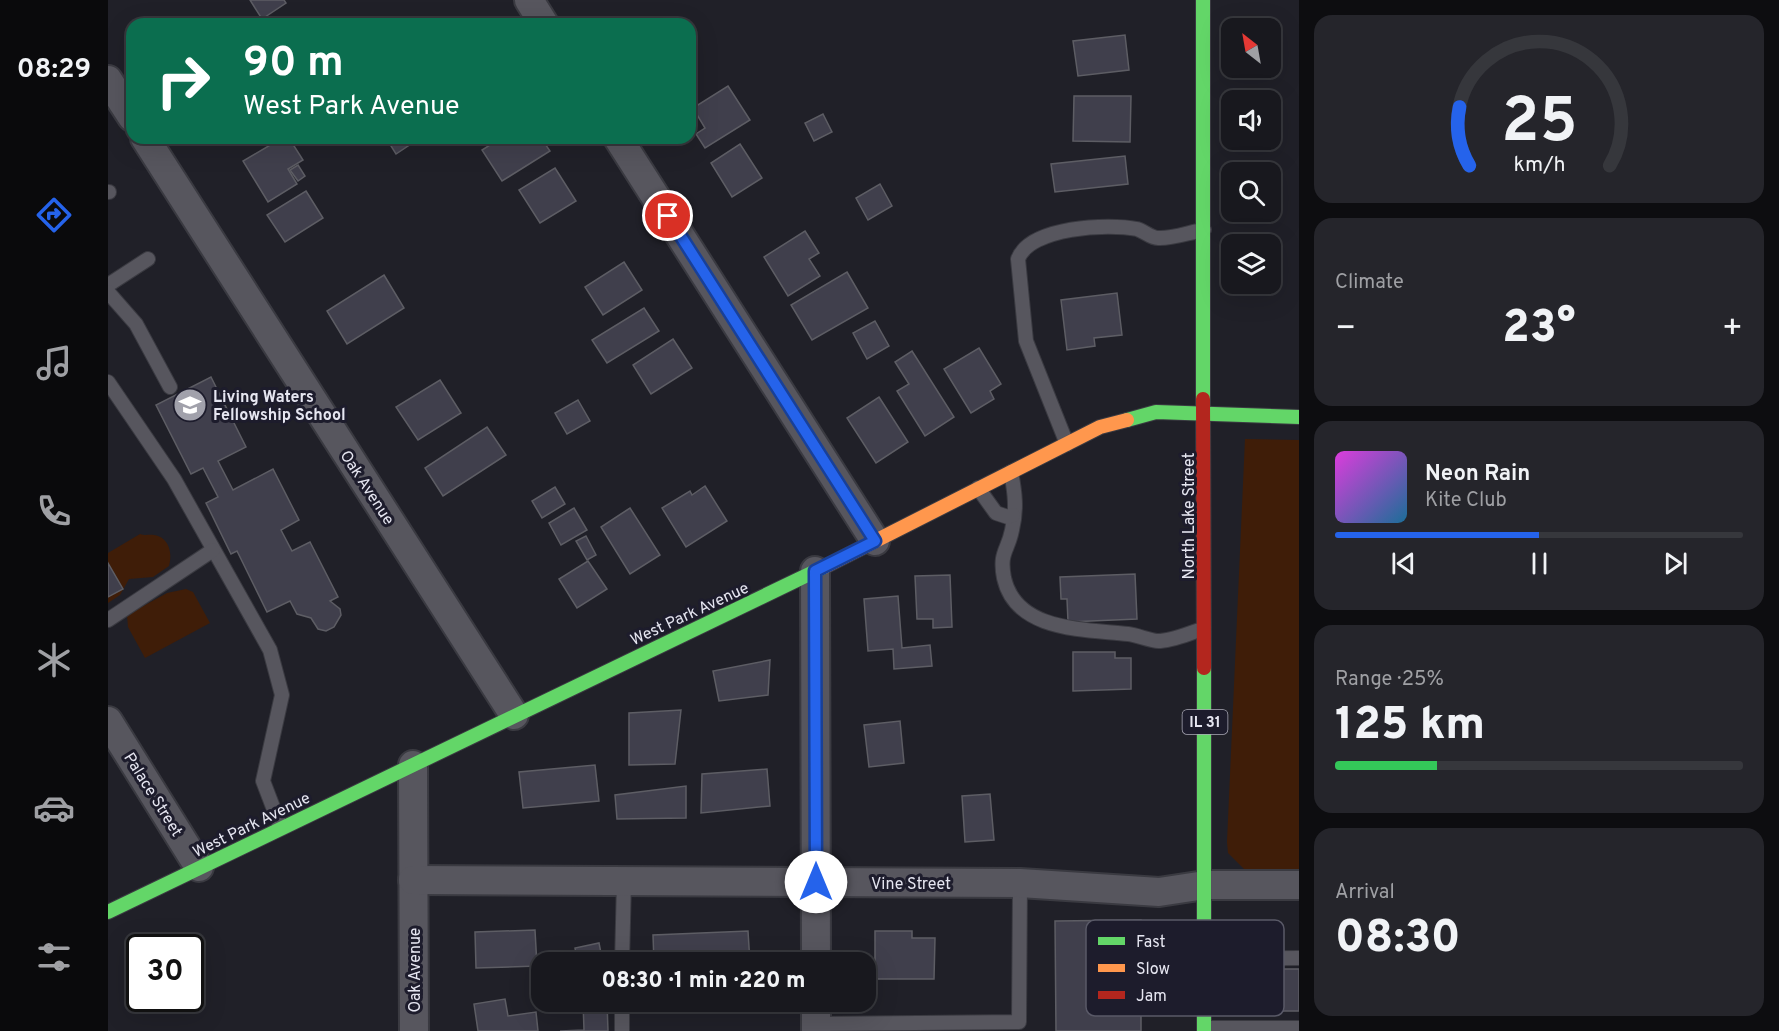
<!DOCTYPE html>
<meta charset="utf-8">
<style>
body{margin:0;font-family:Overpass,sans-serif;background:#25252b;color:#f1f3f6;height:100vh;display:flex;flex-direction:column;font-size:22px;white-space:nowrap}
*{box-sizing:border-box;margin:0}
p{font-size:20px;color:#9fa0a4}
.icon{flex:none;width:33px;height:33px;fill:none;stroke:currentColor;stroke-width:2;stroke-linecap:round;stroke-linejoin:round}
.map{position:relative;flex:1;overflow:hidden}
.details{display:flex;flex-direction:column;gap:15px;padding:15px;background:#0d0d10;width:480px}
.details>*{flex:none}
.banner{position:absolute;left:18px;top:18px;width:570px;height:126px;border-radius:18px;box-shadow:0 6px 24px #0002,0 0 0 2px #36373c;background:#0b6e4f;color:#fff;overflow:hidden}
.needle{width:39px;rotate:329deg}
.fabs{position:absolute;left:1113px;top:18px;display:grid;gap:12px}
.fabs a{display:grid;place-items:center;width:60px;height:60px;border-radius:12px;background:#18181e;box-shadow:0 6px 24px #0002,0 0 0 2px #36373c;font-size:30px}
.speed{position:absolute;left:18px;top:934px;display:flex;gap:12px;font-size:30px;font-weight:700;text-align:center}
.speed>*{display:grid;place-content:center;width:78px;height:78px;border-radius:50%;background:#18181e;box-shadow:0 6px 24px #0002,0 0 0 2px #36373c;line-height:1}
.speed .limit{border:3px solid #111;border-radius:9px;background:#fff;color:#111}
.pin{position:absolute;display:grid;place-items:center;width:51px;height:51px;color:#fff;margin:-26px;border:3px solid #fff;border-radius:50%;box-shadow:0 2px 6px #0007}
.me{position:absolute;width:66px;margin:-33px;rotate:0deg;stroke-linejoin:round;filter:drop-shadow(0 0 4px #0008)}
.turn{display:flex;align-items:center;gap:21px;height:126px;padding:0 18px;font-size:27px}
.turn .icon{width:78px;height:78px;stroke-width:2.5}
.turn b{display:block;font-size:42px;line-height:51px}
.big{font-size:45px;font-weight:800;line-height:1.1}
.details .card{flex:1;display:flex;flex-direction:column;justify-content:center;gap:9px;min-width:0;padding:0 21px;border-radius:18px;background:#25252b}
.details .dial{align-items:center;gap:0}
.dial svg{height:156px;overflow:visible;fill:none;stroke:#36373c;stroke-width:7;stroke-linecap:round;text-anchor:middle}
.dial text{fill:#f1f3f6;stroke:none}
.song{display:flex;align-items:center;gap:18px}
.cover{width:72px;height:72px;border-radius:9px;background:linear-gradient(135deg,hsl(300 70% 55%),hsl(200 70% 35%))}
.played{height:6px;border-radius:3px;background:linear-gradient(90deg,#2563eb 50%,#36373c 50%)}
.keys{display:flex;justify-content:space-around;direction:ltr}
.heat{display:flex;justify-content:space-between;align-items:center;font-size:33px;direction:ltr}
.charge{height:9px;border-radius:4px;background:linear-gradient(90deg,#34c759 25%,#36373c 0)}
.trip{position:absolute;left:423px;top:952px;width:345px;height:60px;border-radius:18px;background:#18181e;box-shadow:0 6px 24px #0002,0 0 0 2px #36373c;font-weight:800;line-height:60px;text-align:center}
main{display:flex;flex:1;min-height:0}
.menu{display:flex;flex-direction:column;width:108px;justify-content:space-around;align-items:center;background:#0a0a0c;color:#9fa0a4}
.menu .icon{width:42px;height:42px}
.menu .selected{color:#2563eb}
.menu b{font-size:27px;color:#f1f3f6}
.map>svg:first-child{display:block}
</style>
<main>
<nav class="menu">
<b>08:29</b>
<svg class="icon selected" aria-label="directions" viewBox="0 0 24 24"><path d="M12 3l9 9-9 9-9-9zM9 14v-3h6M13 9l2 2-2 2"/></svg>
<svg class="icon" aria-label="music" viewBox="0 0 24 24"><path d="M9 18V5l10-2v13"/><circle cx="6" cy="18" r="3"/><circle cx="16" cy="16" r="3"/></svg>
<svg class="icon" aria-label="phone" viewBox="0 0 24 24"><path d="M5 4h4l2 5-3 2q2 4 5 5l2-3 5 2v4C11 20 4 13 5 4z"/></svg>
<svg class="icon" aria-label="climate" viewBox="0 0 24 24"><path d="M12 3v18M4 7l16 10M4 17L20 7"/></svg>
<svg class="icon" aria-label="car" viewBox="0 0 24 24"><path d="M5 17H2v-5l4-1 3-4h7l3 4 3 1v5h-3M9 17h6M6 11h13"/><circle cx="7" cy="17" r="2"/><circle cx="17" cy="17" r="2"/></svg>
<svg class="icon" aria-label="filters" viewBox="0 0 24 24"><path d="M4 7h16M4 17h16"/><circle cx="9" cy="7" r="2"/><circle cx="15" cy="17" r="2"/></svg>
</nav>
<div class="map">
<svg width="1191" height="1031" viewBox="0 0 1191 1031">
<rect width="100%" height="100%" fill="#202028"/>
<g fill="#3f1d08">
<polygon points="1137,439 1191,440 1191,870 1136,869 1120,853 1119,842"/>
<path d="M32,534C38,536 41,534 46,535C61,537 65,554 61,566L45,577L21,579L12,595L0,603V553Z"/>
<polygon points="78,589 85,592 102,623 37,658 20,627 19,615 59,593"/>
</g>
<g fill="#403f4c" stroke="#5d5d64" stroke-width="1.5">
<polygon points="142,0 176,0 178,3 154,19"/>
<polygon points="1017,35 1021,70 970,76 965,41"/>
<polygon points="620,86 642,120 597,148 588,134 597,128 585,108"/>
<polygon points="966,96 1023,96 1022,142 965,141"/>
<polygon points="715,114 724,132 706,141 697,123"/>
<polygon points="174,138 181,138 195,160 180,169 189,184 160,202 135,161"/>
<polygon points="278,138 304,138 306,142 288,154"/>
<polygon points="393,138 433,138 442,151 394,181 374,150"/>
<polygon points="632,144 654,178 624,197 603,163"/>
<polygon points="1017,156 1020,184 947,192 943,164"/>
<polygon points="190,165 197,176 190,181 182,170"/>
<polygon points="447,168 468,201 432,223 411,190"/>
<polygon points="772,184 784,206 760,220 748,198"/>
<polygon points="198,191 215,218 177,242 159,215"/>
<polygon points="697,231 711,253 701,259 712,276 680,296 656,257"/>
<polygon points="516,262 534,290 495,315 477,287"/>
<polygon points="739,272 760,308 704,340 683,305"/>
<polygon points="276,275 296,308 239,344 219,311"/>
<polygon points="1009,293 1014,335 986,338 987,346 959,350 953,300"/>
<polygon points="536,308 551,331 499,363 484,340"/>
<polygon points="767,321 781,346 759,359 745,333"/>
<polygon points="565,339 584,368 543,394 525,365"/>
<polygon points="871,348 893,384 882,391 886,399 863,413 836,369"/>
<polygon points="804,351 846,417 817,436 789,391 801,384 787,362"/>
<polygon points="103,377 138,447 110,461 125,490 165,469 191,520 173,530 184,551 202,542 230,597 222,601 232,609 233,615 226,627 218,631 210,629 203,618 189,614 182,601 159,612 129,551 123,554 98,503 110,497 95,468 83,474 48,405"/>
<polygon points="332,380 353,413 310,440 288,407"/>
<polygon points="771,397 800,442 768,463 739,418"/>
<polygon points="470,400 482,421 459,434 447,413"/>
<polygon points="379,427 398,455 335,496 317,468"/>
<polygon points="597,486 619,521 578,547 554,508 582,491 584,495"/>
<polygon points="447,487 457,504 434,518 424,501"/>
<polygon points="466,508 479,530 453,545 441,523"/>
<polygon points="522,508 552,555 522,574 493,527"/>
<polygon points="478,536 488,555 479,560 468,541"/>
<polygon points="480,561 499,589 469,608 451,579"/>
<polygon points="0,563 15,589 0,597"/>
<polygon points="1027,574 1029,619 960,622 959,599 953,599 952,577"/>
<polygon points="842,575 844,627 825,628 825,619 809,619 807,576"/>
<polygon points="790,596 794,648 822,645 824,666 786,669 785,649 760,651 756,599"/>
<polygon points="965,652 1007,652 1007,658 1023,658 1023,689 965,691"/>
<polygon points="662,660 660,695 611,701 605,671"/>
<polygon points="573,710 567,764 521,765 521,713"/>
<polygon points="792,721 796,763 761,767 756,725"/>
<polygon points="487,765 491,801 415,808 411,772"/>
<polygon points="659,769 662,806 593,813 594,774"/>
<polygon points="578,786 578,818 509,819 507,795"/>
<polygon points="882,794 886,840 857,842 854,796"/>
<polygon points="1033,920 1033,1031 948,1031 947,921"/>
<polygon points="427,930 429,966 368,968 367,932"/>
<polygon points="640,931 642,963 546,963 545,935"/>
<polygon points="767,931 804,931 804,938 827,938 826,979 767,979"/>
<polygon points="491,943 495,963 470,963 467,948"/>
<rect x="1154" y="969" width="37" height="42"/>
<polygon points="397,999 400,1016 428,1012 430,1031 370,1031 366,1004"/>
<polygon points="475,1002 499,1002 500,1031 452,1031 476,1030"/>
</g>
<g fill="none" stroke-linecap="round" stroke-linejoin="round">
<defs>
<g id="lane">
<polyline points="0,192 1,192"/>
<polyline points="0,285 40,259"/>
<polyline points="0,292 28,324 62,387"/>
<polyline points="0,382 66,479 162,650 174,695 155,781 173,828"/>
<path d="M959,444L918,341L910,259C922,227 1000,223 1029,229C1036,231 1043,238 1050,238C1064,239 1082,232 1096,230"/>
<path d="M903,472C907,493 909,509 904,530C900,551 891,552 896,578C908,632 977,629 1020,634C1029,635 1043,641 1050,641C1064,641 1081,633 1095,629"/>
<polyline points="870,488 888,513 900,517 905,515"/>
<polyline points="0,620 105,550"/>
<polyline points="1096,959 1191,958"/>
<polyline points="514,963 516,881"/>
<polyline points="708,1024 911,1022 912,883"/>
<polyline points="1096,1028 1191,1028"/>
<polyline points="514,1031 514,1002"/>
</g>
<g id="street">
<polyline points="421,0 436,24"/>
<polyline points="0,80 24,117"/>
<polyline points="37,138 406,715"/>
<polyline points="510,138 767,541"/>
<polyline points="707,571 708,963"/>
<polyline points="0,721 91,867"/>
<polyline points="305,765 306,1031"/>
<polyline points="305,880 912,883 1051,892 1097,885 1191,885"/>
<polyline points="708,1002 708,1031"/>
</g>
<g id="fast">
<polyline points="1095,0 1095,399"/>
<polyline points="1019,420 1048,412 1191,417"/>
<polyline points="1096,668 1096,1031"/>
<polyline points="0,912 716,567"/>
</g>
<polyline id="slow" points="716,567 992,427 1019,420"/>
<polyline id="jam" points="1095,399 1096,668"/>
</defs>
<use href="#lane" stroke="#3a3a41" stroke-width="16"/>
<use href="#street" stroke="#3a3a41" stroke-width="32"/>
<use href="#fast" stroke="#3a3a41" stroke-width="16"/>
<use href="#slow" stroke="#3a3a41" stroke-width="16"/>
<use href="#jam" stroke="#3a3a41" stroke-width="16"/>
<use href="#lane" stroke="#57565e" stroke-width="14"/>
<use href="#street" stroke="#57565e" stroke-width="28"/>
<use href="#fast" stroke="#63d668" stroke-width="14"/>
<use href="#slow" stroke="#ff974d" stroke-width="14"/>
<use href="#jam" stroke="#b3261e" stroke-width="14"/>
</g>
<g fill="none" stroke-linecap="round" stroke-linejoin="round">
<defs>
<polyline id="route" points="560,216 767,541 707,571 708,882"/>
</defs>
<use href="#route" stroke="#184099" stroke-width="15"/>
<use href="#route" stroke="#2563eb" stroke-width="10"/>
</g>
<defs>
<symbol id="school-disc" viewBox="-11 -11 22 22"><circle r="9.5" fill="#a1a1ab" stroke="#1d1c2c"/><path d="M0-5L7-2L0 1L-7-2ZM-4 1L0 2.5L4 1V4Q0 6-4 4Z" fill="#fff"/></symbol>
</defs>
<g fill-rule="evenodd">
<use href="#school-disc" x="63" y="386" width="38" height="38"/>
</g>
<g text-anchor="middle" stroke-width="6" stroke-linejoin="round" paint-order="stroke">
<rect fill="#1d1c2c" stroke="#aaa9b6" stroke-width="1.5" x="1074.5" y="710" width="45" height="24" rx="4.5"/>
<g font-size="15" font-weight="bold" fill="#e6e6f1">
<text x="1097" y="727">IL 31</text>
</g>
<g font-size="16" font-weight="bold" fill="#e6e6f1" stroke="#1d1c2c" text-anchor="start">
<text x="105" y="402">Living Waters<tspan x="105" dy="18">Fellowship School</tspan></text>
</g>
<g font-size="16" fill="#e6e6f1" stroke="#1d1c2c">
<text transform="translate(260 487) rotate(57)" y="6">Oak Avenue</text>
<text transform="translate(1080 516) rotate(-90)" y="6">North Lake Street</text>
<text transform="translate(581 613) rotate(-25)" y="6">West Park Avenue</text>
<text transform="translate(46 794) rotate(58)" y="6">Palace Street</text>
<text transform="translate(143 824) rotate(-26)" y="6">West Park Avenue</text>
<text x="803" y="889">Vine Street</text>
<text transform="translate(306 970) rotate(-90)" y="6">Oak Avenue</text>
</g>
</g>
<rect x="978" y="920" width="198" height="96" rx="9" fill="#1d1c2c" stroke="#595967" stroke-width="1.5"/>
<rect x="990" y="937" width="27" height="8" fill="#63d668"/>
<rect x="990" y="964" width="27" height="8" fill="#ff974d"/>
<rect x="990" y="991" width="27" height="8" fill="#b3261e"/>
<g font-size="16" fill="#e6e6f1">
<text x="1028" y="947">Fast</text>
<text x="1028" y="974">Slow</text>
<text x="1028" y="1001">Jam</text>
</g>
</svg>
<div class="fabs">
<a><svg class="needle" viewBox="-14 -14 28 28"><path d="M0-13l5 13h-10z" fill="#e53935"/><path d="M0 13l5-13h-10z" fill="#9fa0a4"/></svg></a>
<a><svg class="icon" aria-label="sound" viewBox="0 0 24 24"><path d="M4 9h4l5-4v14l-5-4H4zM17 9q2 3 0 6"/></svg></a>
<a><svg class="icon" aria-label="search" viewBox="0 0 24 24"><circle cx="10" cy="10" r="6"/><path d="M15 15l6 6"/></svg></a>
<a><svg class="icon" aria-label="layers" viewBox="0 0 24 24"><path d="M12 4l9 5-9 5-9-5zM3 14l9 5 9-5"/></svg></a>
</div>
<div class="speed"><div class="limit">30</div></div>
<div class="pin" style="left:560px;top:216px;background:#d93025"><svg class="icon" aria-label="arrive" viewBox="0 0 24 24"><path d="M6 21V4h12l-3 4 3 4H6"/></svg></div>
<svg class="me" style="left:708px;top:882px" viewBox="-20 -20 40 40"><circle r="19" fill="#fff"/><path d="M0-13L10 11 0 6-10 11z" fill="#2563eb"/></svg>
<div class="trip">08:30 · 1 min · 220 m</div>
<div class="banner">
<div class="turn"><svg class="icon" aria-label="right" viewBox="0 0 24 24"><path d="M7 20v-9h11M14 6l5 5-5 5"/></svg><div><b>90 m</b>West Park Avenue</div></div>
</div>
</div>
<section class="details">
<div class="card dial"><svg viewBox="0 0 100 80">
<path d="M14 69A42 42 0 1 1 86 69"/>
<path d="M14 69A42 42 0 0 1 9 39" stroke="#2563eb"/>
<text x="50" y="56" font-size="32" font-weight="700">25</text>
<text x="50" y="72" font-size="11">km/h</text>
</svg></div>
<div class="card"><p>Climate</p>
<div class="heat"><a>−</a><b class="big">23°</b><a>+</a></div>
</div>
<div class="card">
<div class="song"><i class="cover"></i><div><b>Neon Rain</b><p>Kite Club</p></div></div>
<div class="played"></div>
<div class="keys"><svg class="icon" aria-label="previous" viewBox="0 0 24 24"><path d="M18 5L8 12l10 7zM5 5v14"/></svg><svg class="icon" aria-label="pause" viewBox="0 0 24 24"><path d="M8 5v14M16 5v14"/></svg><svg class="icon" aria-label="next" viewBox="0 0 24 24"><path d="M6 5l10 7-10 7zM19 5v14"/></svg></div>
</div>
<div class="card"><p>Range · 25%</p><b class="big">125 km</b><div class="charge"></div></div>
<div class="card"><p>Arrival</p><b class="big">08:30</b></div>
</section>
</main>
